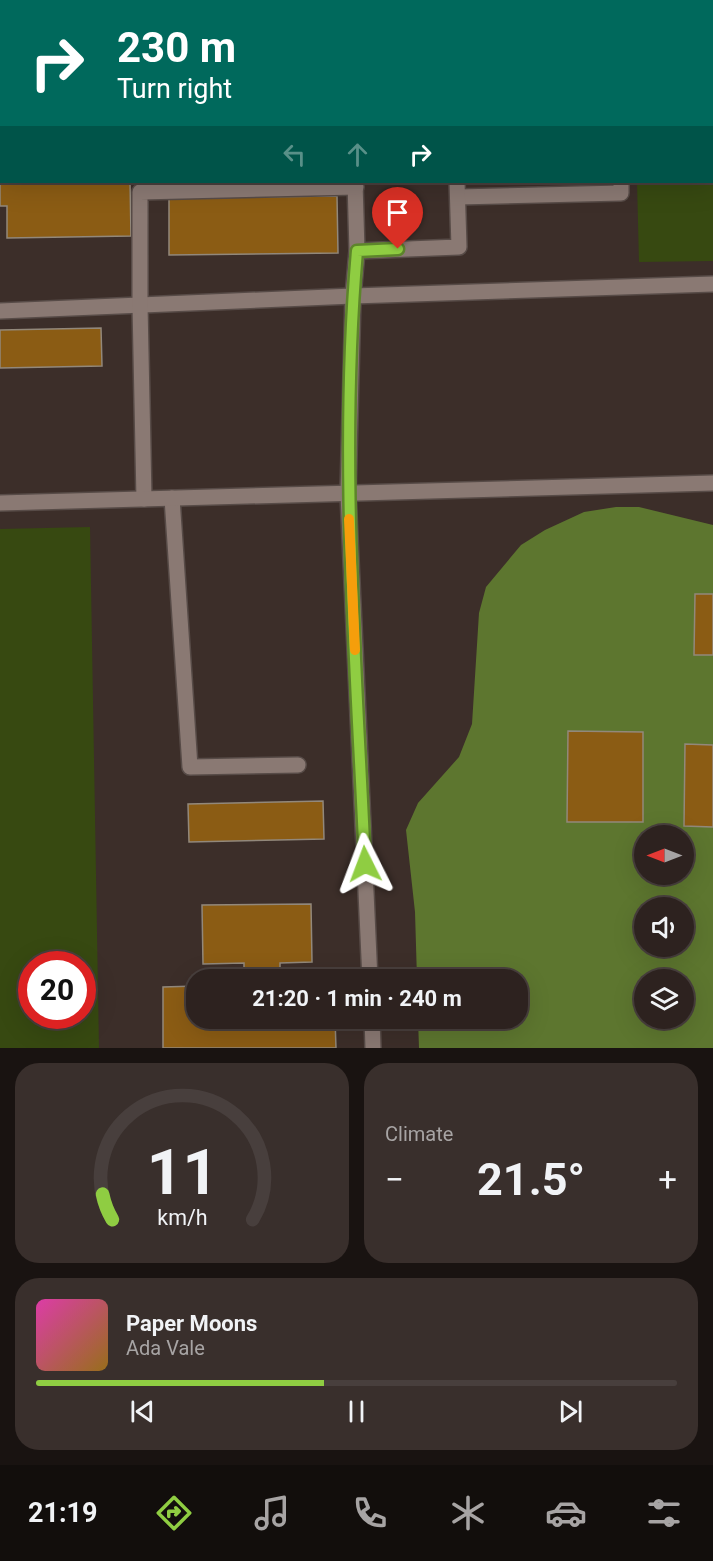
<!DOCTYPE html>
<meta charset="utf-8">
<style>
body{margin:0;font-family:Roboto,sans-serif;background:#392f2c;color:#f1f3f6;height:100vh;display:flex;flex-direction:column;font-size:22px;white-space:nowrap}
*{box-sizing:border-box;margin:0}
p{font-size:20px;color:#a7a4a4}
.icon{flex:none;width:33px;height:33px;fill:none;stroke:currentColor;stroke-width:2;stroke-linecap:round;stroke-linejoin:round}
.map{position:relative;height:1048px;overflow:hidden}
.side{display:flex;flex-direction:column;gap:15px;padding:15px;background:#191311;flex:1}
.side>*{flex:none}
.hud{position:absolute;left:0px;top:0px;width:714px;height:183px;box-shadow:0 6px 24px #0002,0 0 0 2px #483f3d;background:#00695c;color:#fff;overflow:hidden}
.needle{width:39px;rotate:270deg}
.fabs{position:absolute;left:634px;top:825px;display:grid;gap:12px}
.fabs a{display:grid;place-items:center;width:60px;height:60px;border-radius:50%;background:#2d221f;box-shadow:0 6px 24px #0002,0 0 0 2px #483f3d;font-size:30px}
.speed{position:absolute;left:18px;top:951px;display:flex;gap:12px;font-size:30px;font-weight:700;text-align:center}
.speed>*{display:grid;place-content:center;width:78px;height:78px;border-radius:50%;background:#2d221f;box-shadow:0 6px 24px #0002,0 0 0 2px #483f3d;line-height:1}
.speed .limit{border:9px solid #d22;background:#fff;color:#111}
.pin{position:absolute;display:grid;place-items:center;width:51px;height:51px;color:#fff;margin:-62px -26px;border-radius:50% 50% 50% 0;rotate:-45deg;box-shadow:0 0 6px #0007}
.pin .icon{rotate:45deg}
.me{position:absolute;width:66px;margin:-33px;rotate:357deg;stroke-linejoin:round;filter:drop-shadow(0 0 4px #0008)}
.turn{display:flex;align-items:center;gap:21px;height:126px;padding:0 18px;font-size:27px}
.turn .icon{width:78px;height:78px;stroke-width:2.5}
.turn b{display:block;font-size:42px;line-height:51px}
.lanes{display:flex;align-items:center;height:57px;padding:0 18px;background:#0003;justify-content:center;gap:30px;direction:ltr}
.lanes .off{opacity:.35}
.big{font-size:45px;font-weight:700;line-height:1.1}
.side .tile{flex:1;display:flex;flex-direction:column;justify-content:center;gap:9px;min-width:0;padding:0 21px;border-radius:24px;background:#392f2c}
.side .dial{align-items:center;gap:0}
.dial svg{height:156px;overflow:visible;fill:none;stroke:#483f3d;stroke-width:7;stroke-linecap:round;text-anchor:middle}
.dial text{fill:#f1f3f6;stroke:none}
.song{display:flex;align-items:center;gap:18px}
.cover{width:72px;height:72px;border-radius:9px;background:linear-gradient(135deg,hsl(320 70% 55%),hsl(40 70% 35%))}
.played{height:6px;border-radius:3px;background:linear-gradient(90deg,#8fcd42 45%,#483f3d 45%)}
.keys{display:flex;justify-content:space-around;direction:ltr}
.heat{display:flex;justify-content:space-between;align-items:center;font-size:33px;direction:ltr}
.side .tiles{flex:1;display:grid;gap:15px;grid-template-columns:1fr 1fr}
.tile:last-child{grid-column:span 2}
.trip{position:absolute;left:186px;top:969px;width:342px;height:60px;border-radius:24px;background:#2d221f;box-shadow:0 6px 24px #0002,0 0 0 2px #483f3d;font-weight:700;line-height:60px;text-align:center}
.menu{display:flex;height:96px;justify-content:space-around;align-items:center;background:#120e0c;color:#a7a4a4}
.menu .icon{width:42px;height:42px}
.menu .selected{color:#8fcd42}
.menu b{font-size:27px;color:#f1f3f6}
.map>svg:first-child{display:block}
</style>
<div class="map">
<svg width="713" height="1048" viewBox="0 0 713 1048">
<rect width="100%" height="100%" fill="#3c2e29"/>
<g fill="#374911" fill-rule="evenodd">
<polygon points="713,21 713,261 639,262 637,182 712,182"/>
<path d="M90,527L99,1048H0V529ZM82,964V1016H32V964Z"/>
</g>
<path fill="#5d762f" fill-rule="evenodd" d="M616,507H639L713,525V1048H419L418,1019L518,1018V980L417,979L415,912L406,830L418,803L459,757L472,724L479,613L486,587L521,545L545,530L584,512ZM645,836H684V874H645ZM645,908H684V946H645ZM645,980H684V1018H645Z"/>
<g fill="#8b5c14" stroke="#92887b" stroke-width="1.5">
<polygon points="0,45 2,45 2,182 130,182 131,236 7,238 7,206 0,206"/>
<polygon points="337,196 338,253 169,255 169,198"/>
<polygon points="101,328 102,366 0,368 0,330"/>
<polygon points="695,594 713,594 713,655 694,655"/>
<polygon points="568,731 643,732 643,822 567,822"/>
<polygon points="685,744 713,745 713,827 684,826"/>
<polygon points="323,801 324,839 189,842 188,804"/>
<polygon points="311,904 312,962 280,963 280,980 244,980 244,963 203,964 202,905"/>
<polygon points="196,986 196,1018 335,1018 336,1048 163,1048 163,987"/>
</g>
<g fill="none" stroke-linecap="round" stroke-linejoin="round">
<defs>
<g id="minor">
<polyline points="347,0 347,2"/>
<polyline points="453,0 453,2"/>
<polyline points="616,0 616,2"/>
<polyline points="192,2 215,0"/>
<polyline points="0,14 2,14"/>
<polyline points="355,182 357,251 353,296 348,494 370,980"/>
<polyline points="458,197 621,193 621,182"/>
<polyline points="357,251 459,247 457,182"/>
<polyline points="0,311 353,296 713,284"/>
<polyline points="172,498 190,767 298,765"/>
<polyline points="144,499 140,305 140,192 356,187"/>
<polyline points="0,503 713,483"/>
<polyline points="372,1018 373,1048"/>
</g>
</defs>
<use href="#minor" stroke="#574b47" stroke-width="18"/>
<use href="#minor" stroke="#8a7973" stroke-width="15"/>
</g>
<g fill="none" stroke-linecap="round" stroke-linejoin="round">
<defs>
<path id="route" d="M365,864C356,660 339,455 357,251L398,249"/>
</defs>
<use href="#route" stroke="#5d852b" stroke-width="15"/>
<use href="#route" stroke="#8fcd42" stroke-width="10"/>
<polyline stroke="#f59e0b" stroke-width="10" points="349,519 355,650"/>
</g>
</svg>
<div class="fabs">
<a><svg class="needle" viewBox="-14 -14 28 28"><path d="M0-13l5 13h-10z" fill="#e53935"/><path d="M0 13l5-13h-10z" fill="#a7a4a4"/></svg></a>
<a><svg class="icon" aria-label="sound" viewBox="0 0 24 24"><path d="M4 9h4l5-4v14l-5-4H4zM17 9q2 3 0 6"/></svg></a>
<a><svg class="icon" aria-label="layers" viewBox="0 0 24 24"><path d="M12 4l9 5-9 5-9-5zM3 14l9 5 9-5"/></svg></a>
</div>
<div class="speed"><div class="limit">20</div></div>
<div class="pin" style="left:398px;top:249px;background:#d93025"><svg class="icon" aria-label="arrive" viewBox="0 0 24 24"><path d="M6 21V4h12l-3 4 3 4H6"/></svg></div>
<svg class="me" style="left:365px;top:864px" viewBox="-20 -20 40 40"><path d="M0-17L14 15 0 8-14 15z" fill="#8fcd42" stroke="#fff" stroke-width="4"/></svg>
<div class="trip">21:20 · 1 min · 240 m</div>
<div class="hud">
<div class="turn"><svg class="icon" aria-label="right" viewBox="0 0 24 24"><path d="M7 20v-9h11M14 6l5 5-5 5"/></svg><div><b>230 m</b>Turn right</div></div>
<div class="lanes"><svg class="icon off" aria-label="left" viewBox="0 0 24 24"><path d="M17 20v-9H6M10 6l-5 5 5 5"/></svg><svg class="icon off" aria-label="ahead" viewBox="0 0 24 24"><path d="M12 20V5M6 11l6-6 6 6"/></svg><svg class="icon" aria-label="right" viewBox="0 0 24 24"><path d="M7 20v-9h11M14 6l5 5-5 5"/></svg></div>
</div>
</div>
<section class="side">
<div class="tiles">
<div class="tile dial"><svg viewBox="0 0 100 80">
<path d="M14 69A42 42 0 1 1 86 69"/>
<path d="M14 69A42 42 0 0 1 9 56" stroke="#8fcd42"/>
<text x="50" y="56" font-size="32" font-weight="700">11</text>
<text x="50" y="72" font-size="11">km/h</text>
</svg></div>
<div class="tile"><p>Climate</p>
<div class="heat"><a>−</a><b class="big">21.5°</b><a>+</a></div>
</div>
<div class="tile">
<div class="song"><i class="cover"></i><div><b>Paper Moons</b><p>Ada Vale</p></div></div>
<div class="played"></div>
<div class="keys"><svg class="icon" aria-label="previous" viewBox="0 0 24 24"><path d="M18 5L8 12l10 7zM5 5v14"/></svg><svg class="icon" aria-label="pause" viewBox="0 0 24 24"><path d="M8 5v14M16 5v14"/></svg><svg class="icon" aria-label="next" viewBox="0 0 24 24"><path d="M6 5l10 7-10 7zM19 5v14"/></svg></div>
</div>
</div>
</section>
<nav class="menu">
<b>21:19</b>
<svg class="icon selected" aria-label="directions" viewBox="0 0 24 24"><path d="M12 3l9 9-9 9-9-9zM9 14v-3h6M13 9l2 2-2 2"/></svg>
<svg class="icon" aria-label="music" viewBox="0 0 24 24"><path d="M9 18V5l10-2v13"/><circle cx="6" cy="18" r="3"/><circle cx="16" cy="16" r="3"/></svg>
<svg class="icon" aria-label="phone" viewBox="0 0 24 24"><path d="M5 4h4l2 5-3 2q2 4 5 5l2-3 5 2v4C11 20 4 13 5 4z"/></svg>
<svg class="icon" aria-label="climate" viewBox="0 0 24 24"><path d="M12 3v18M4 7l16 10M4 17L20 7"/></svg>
<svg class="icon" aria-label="car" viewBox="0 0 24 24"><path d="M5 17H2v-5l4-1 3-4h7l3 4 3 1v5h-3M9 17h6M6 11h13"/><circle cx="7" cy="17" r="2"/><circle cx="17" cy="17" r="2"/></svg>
<svg class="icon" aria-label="filters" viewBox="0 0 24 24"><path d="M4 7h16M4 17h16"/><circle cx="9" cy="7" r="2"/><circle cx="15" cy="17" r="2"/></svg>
</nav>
